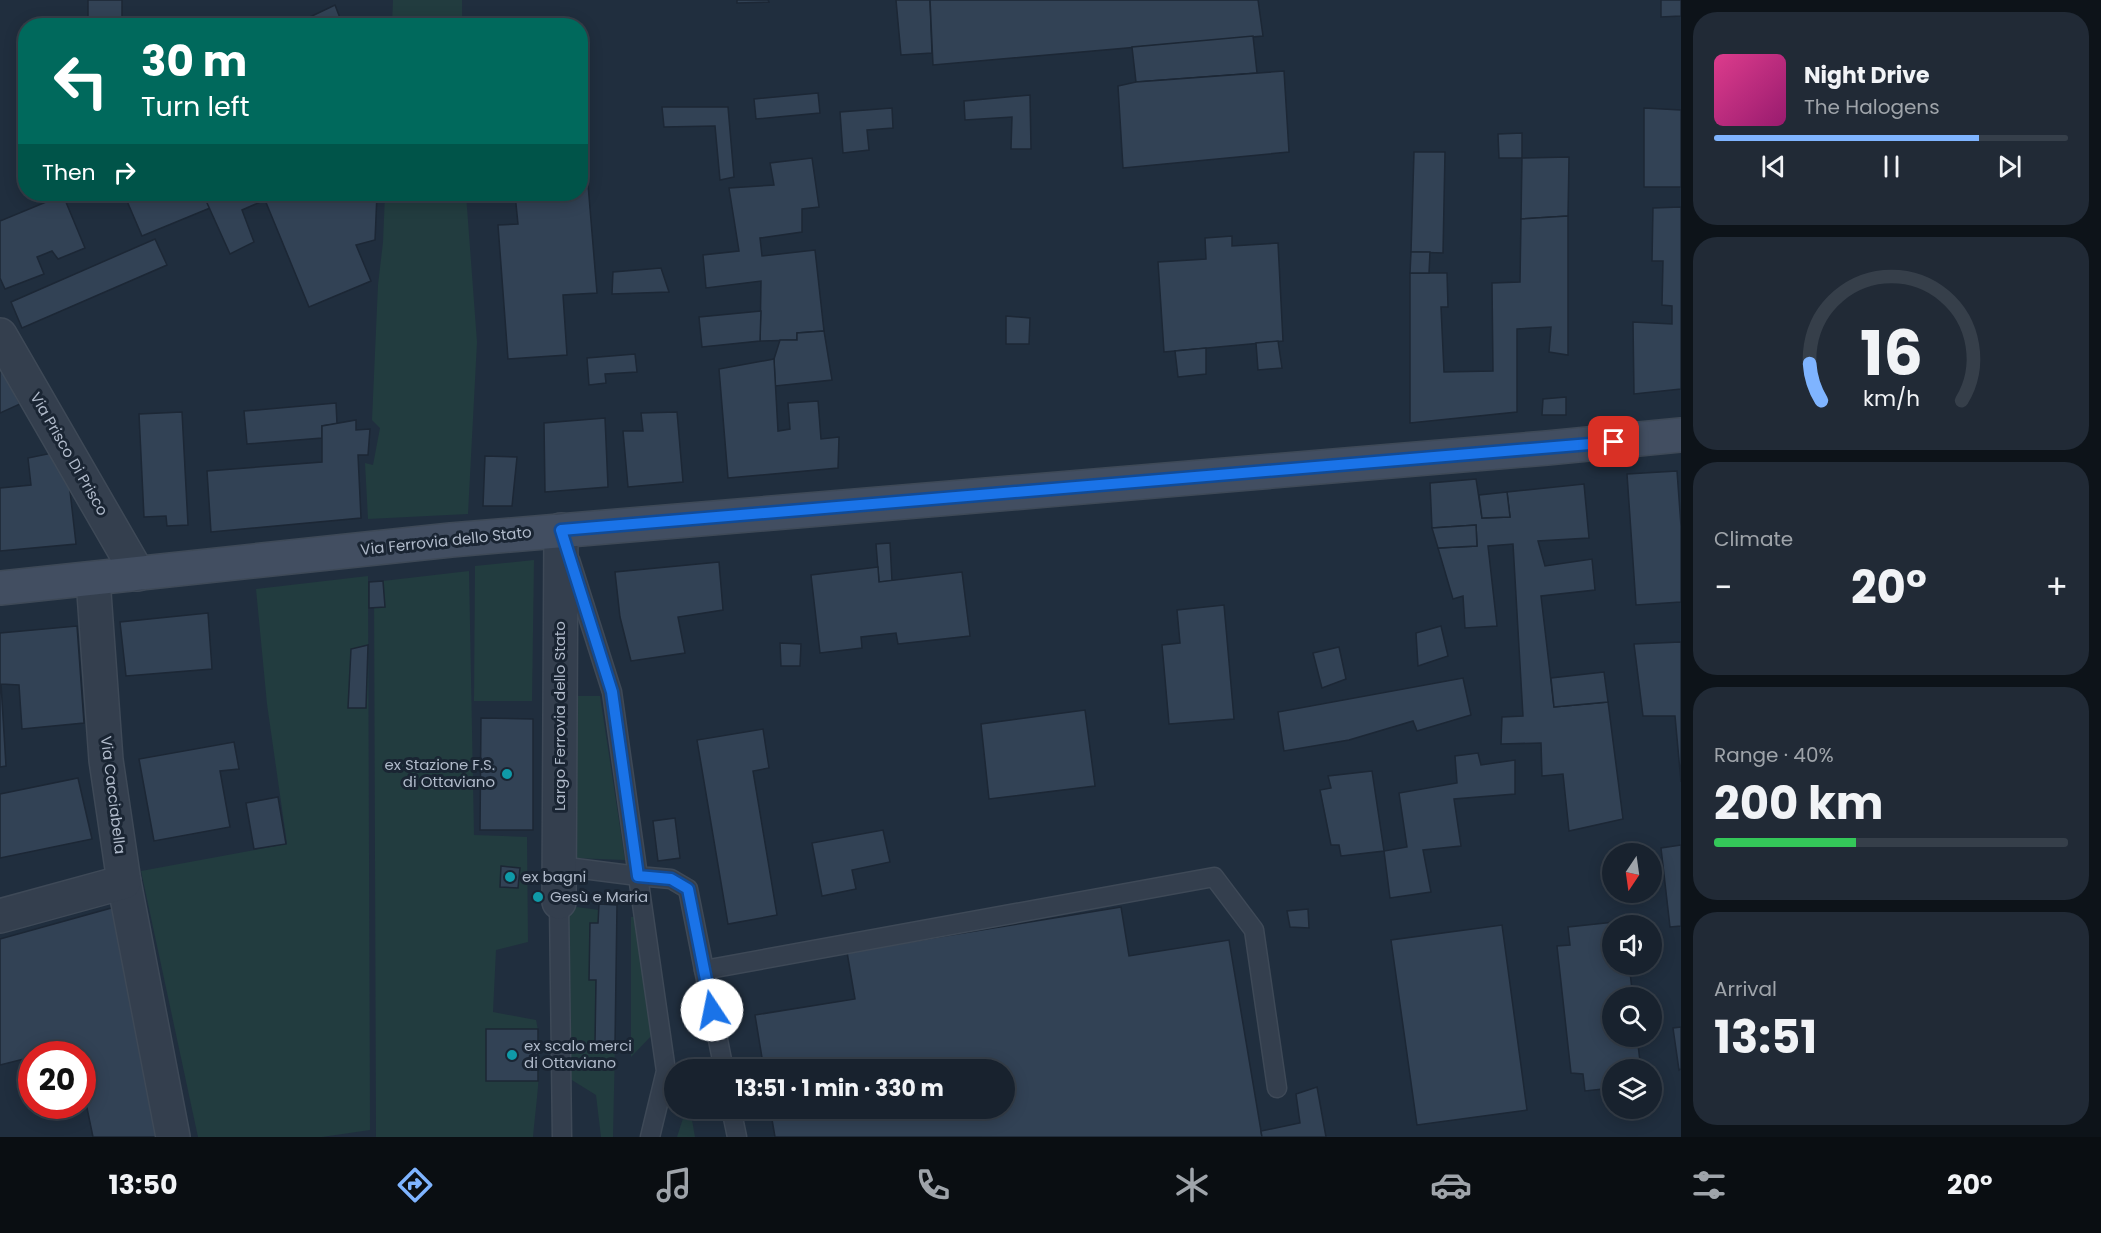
<!DOCTYPE html>
<meta charset="utf-8">
<style>
body{margin:0;font-family:Poppins,sans-serif;background:#212a36;color:#f1f3f6;height:100vh;display:flex;flex-direction:column;font-size:22px;white-space:nowrap}
*{box-sizing:border-box;margin:0}
p{font-size:20px;color:#9fa4aa}
.icon{flex:none;width:33px;height:33px;fill:none;stroke:currentColor;stroke-width:2;stroke-linecap:round;stroke-linejoin:round}
.map{position:relative;flex:1;overflow:hidden}
.drawer{display:flex;flex-direction:column;gap:12px;padding:12px;background:#0d1319;width:420px}
.drawer>*{flex:none}
.banner{position:absolute;left:18px;top:18px;width:570px;height:183px;border-radius:24px;box-shadow:0 3px 15px #0003,0 0 0 2px #363f4a;background:#00695c;color:#fff;overflow:hidden}
.needle{width:39px;rotate:193deg}
.fabs{position:absolute;left:1602px;top:843px;display:grid;gap:12px}
.fabs a{display:grid;place-items:center;width:60px;height:60px;border-radius:50%;background:#18222e;box-shadow:0 3px 15px #0003,0 0 0 2px #363f4a;font-size:30px}
.speed{position:absolute;left:18px;top:1041px;display:flex;gap:12px;font-size:30px;font-weight:700;text-align:center}
.speed>*{display:grid;place-content:center;width:78px;height:78px;border-radius:50%;background:#18222e;box-shadow:0 3px 15px #0003,0 0 0 2px #363f4a;line-height:1}
.speed .limit{border:9px solid #d22;background:#fff;color:#111}
.pin{position:absolute;display:grid;place-items:center;width:51px;height:51px;color:#fff;margin:-26px;border-radius:12px;box-shadow:0 3px 9px #0006}
.me{position:absolute;width:66px;margin:-33px;rotate:349deg;stroke-linejoin:round;filter:drop-shadow(0 0 4px #0008)}
.turn{display:flex;align-items:center;gap:21px;height:126px;padding:0 24px;font-size:27px}
.turn .icon{width:78px;height:78px;stroke-width:2.5}
.turn b{display:block;font-size:42px;line-height:51px}
.then{display:flex;align-items:center;height:57px;padding:0 24px;background:#0003;gap:12px;font-size:22px}
.big{font-size:45px;font-weight:700;line-height:1.1}
.drawer .card{flex:1;display:flex;flex-direction:column;justify-content:center;gap:9px;min-width:0;padding:0 21px;border-radius:24px;background:#212a36}
.drawer .dial{align-items:center;gap:0}
.dial svg{height:156px;overflow:visible;fill:none;stroke:#363f4a;stroke-width:7;stroke-linecap:round;text-anchor:middle}
.dial text{fill:#f1f3f6;stroke:none}
.song{display:flex;align-items:center;gap:18px}
.cover{width:72px;height:72px;border-radius:9px;background:linear-gradient(135deg,hsl(330 70% 55%),hsl(320 70% 35%))}
.played{height:6px;border-radius:3px;background:linear-gradient(90deg,#7fb4ff 75%,#363f4a 75%)}
.keys{display:flex;justify-content:space-around;direction:ltr}
.heat{display:flex;justify-content:space-between;align-items:center;font-size:33px;direction:ltr}
.charge{height:9px;border-radius:4px;background:linear-gradient(90deg,#34c759 40%,#363f4a 0)}
.trip{position:absolute;left:664px;top:1059px;width:351px;height:60px;border-radius:30px;background:#18222e;box-shadow:0 3px 15px #0003,0 0 0 2px #363f4a;font-weight:700;line-height:60px;text-align:center}
.dock{display:flex;height:96px;justify-content:space-around;align-items:center;background:#0a0e12;color:#9fa4aa}
.dock .icon{width:42px;height:42px}
.dock .active{color:#7fb4ff}
.dock b{font-size:27px;color:#f1f3f6}
main{display:flex;flex:1;min-height:0}
.map>svg:first-child{display:block}
</style>
<main>
<div class="map">
<svg width="1681" height="1137" viewBox="0 0 1681 1137">
<rect width="100%" height="100%" fill="#202e3e"/>
<g fill="#223c3f">
<polygon points="393,0 462,0 462,25 392,25"/>
<polygon points="385,194 466,194 477,342 468,514 368,519 365,463 373,465 380,428 372,420 378,285 383,242"/>
<polygon points="534,560 532,701 474,701 475,566"/>
<path d="M469,571L474,835L527,837L528,942L496,950L493,1012L536,1020C544,1053 536,1103 533,1137H376L374,582Z"/>
<polygon points="368,576 370,1130 322,1137 198,1137 141,871 287,844 267,704 256,589"/>
<polygon points="571,696 600,696 625,860 573,858"/>
<polygon points="569,906 599,910 598,923 590,924 589,980 596,980 595,1043 615,1044 613,1137 601,1137 596,1095 567,1077"/>
<polygon points="631,917 639,917 653,1034 631,1057"/>
<polygon points="686,1109 690,1109 695,1137 677,1137"/>
</g>
<g fill="#324255" stroke="#1c2735" stroke-width="1.5">
<rect x="88" y="0" width="34" height="26"/>
<polygon points="737,0 768,0 769,2 737,3"/>
<polygon points="896,0 930,0 932,53 901,55"/>
<polygon points="930,0 1258,0 1263,36 933,65"/>
<polygon points="1661,0 1681,0 1681,16 1661,17"/>
<polygon points="335,5 343,26 291,26"/>
<polygon points="1253,36 1257,73 1136,82 1132,47"/>
<polygon points="1284,71 1289,152 1123,168 1118,86 1136,82"/>
<polygon points="818,93 820,113 756,119 754,99"/>
<polygon points="1030,95 1031,149 1011,149 1012,117 965,120 964,101"/>
<polygon points="662,107 728,107 734,177 720,180 715,126 664,127"/>
<polygon points="892,108 893,128 867,130 869,150 843,153 840,112"/>
<polygon points="1644,108 1681,110 1681,187 1644,187"/>
<polygon points="1522,133 1522,158 1499,158 1498,134"/>
<polygon points="1414,152 1445,152 1443,253 1411,252"/>
<polygon points="1569,157 1568,216 1521,219 1522,158"/>
<polygon points="812,158 819,207 802,209 802,232 760,238 762,256 815,250 824,331 797,333 797,340 760,341 761,281 706,288 703,255 739,251 729,188 774,185 770,163"/>
<polygon points="587,172 597,293 563,295 567,355 508,359 498,225 518,224 515,194 580,194 580,173"/>
<polygon points="124,194 203,194 210,208 142,236"/>
<polygon points="203,194 377,194 375,240 356,245 371,281 309,307 265,200 242,210 254,242 230,254"/>
<polygon points="63,195 85,248 58,259 52,251 37,257 44,274 5,289 0,278 0,221"/>
<polygon points="1681,207 1681,389 1634,394 1633,322 1672,324 1672,306 1662,305 1663,261 1652,261 1653,208"/>
<polygon points="1568,216 1568,355 1549,352 1551,327 1517,329 1517,412 1410,423 1410,273 1447,273 1448,307 1441,307 1444,372 1493,371 1492,283 1520,282 1521,219"/>
<polygon points="1232,236 1232,246 1278,243 1283,341 1164,352 1158,262 1206,259 1205,238"/>
<polygon points="155,239 167,265 22,328 11,302"/>
<polygon points="1411,252 1430,252 1429,273 1410,273"/>
<polygon points="661,268 669,292 612,294 613,272"/>
<polygon points="761,311 760,341 702,347 699,317"/>
<polygon points="1006,316 1030,318 1029,344 1006,344"/>
<polygon points="824,331 832,380 775,386 774,359 780,340 797,340 797,333"/>
<polygon points="1278,341 1282,368 1258,370 1256,343"/>
<polygon points="1206,348 1206,374 1178,377 1175,351"/>
<polygon points="635,354 637,372 605,374 606,383 589,385 587,358"/>
<polygon points="774,359 778,431 790,429 788,403 818,401 821,439 839,437 838,468 728,478 719,369"/>
<polygon points="0,366 20,404 0,413"/>
<polygon points="1566,397 1566,415 1542,415 1543,399"/>
<polygon points="336,403 337,424 322,426 322,438 247,444 244,411"/>
<polygon points="182,412 188,525 167,526 166,516 144,517 139,414"/>
<polygon points="677,412 683,482 628,487 623,431 643,431 641,413"/>
<polygon points="605,418 608,487 545,492 544,423"/>
<polygon points="356,420 356,430 370,429 368,455 358,455 361,518 211,532 207,471 322,462 322,426"/>
<polygon points="52,453 69,482 76,544 0,551 0,488 31,485 28,458"/>
<polygon points="485,456 517,457 512,506 483,506"/>
<polygon points="1677,471 1681,526 1681,602 1636,605 1627,474"/>
<polygon points="1476,479 1482,518 1510,517 1507,492 1584,484 1589,538 1538,541 1545,566 1592,559 1595,590 1541,596 1554,707 1608,702 1623,819 1569,831 1563,774 1542,776 1541,743 1501,744 1502,717 1523,716 1513,544 1488,546 1497,626 1465,628 1463,596 1453,599 1438,548 1477,546 1476,525 1432,528 1430,483"/>
<polygon points="1507,492 1510,517 1482,518 1479,495"/>
<polygon points="1476,525 1477,546 1438,548 1432,528"/>
<polygon points="890,543 892,581 879,582 876,544"/>
<polygon points="719,562 723,610 678,617 685,653 631,661 620,617 615,572"/>
<polygon points="878,567 879,582 962,572 970,636 898,644 896,633 861,637 862,648 820,653 811,575"/>
<polygon points="383,581 385,607 369,608 369,582"/>
<polygon points="1224,605 1234,719 1169,724 1162,645 1180,643 1177,610"/>
<polygon points="208,613 212,669 126,676 120,622"/>
<polygon points="77,626 84,723 22,729 19,685 1,684 6,766 0,767 0,633"/>
<polygon points="1441,626 1448,656 1418,666 1416,633"/>
<polygon points="1681,642 1681,782 1675,716 1643,716 1634,644"/>
<polygon points="780,643 801,644 800,666 781,666"/>
<polygon points="368,645 366,708 348,708 351,649"/>
<polygon points="1339,647 1346,679 1322,688 1313,653"/>
<polygon points="1604,672 1608,702 1554,707 1551,678"/>
<polygon points="1463,678 1471,715 1417,731 1413,721 1349,740 1284,751 1278,712"/>
<polygon points="1085,710 1095,786 989,799 981,724"/>
<polygon points="481,718 533,719 533,830 480,830"/>
<polygon points="763,729 769,768 753,771 777,915 728,924 697,740"/>
<polygon points="234,742 239,769 220,771 230,827 154,841 139,759"/>
<polygon points="1478,753 1481,765 1515,760 1515,794 1454,799 1461,846 1423,850 1431,892 1390,898 1384,851 1407,847 1399,793 1457,783 1455,756"/>
<polygon points="1372,771 1384,851 1341,856 1339,845 1331,845 1320,790 1331,788 1328,776"/>
<polygon points="78,778 92,839 0,858 0,794"/>
<polygon points="278,797 286,844 254,849 246,803"/>
<polygon points="675,818 680,858 658,861 653,821"/>
<polygon points="883,830 890,862 852,870 856,889 822,896 812,843"/>
<polygon points="1681,845 1681,926 1670,927 1661,848"/>
<polygon points="501,866 520,868 518,888 500,887"/>
<polygon points="599,904 617,905 615,1044 595,1043 596,980 589,980 590,923 598,923"/>
<polygon points="115,907 158,1137 93,1137 82,1084 82,1054 77,1054 75,1046 42,1054 32,1054 32,1057 0,1065 0,939"/>
<polygon points="1121,907 1129,956 1229,940 1262,1137 775,1137 770,1108 1005,1108 1005,1070 764,1070 755,1015 855,999 847,952"/>
<polygon points="1308,909 1309,928 1290,927 1287,911"/>
<polygon points="1624,921 1625,926 1612,926 1612,964 1629,964 1633,998 1612,998 1612,1036 1637,1036 1641,1070 1612,1070 1612,1088 1585,1091 1583,1074 1571,1073 1557,946 1570,945 1568,927"/>
<polygon points="1502,925 1527,1110 1417,1125 1391,940"/>
<polygon points="1681,1027 1681,1069 1679,1070 1673,1028"/>
<rect x="486" y="1029" width="52" height="52"/>
<polygon points="1317,1087 1326,1137 1262,1137 1261,1131 1300,1123 1296,1094"/>
</g>
<g fill="none" stroke-linecap="round" stroke-linejoin="round">
<defs>
<g id="service">
<polyline points="570,560 612,692 638,876 671,879 688,889 724,1070"/>
<polyline points="559,866 638,876 666,1071 650,1137"/>
<polyline points="559,902 562,1137"/>
<polyline points="704,970 1214,877 1254,930 1277,1088"/>
<polyline points="731,1108 737,1137"/>
</g>
<g id="minor">
<polyline points="0,335 138,574"/>
<polyline points="124,882 173,1137"/>
<polyline points="559,902 561,530"/>
<polyline points="0,916 124,882 106,760 93,579"/>
</g>
<polyline id="secondary" points="0,588 451,540 1547,448 1681,435"/>
</defs>
<use href="#service" stroke="#3e4957" stroke-width="21"/>
<use href="#minor" stroke="#3e4957" stroke-width="36"/>
<use href="#secondary" stroke="#3e4957" stroke-width="36"/>
<use href="#service" stroke="#343f4e" stroke-width="18"/>
<use href="#minor" stroke="#343f4e" stroke-width="33"/>
<use href="#secondary" stroke="#424e61" stroke-width="33"/>
</g>
<g fill="none" stroke-linecap="round" stroke-linejoin="round">
<defs>
<polyline id="route" points="712,1010 688,889 671,879 638,876 612,692 561,530 1614,442"/>
</defs>
<use href="#route" stroke="#114b97" stroke-width="15"/>
<use href="#route" stroke="#1a73e8" stroke-width="10"/>
</g>
<g fill="#0f9aa8" stroke="#1a2533" stroke-width="2">
<circle cx="507" cy="774" r="6"/>
<circle cx="510" cy="877" r="6"/>
<circle cx="538" cy="897" r="6"/>
<circle cx="512" cy="1055" r="6"/>
</g>
<g text-anchor="middle" stroke-width="6" stroke-linejoin="round" paint-order="stroke">
<g font-size="15" fill="#b0baca" stroke="#1a2533">
<text transform="translate(69 454) rotate(60)" y="5">Via Prisco Di Prisco</text>
<text transform="translate(446 541) rotate(-6)" y="5">Via Ferrovia dello Stato</text>
<text transform="translate(560 716) rotate(-90)" y="5">Largo Ferrovia dello Stato</text>
<text transform="translate(113 795) rotate(83)" y="5">Via Cacciabella</text>
</g>
<g font-size="15" fill="#b0baca" stroke="#1a2533" text-anchor="start">
<text x="495" y="770" text-anchor="end">ex Stazione F.S.<tspan x="495" dy="17">di Ottaviano</tspan></text>
<text x="522" y="882">ex bagni</text>
<text x="550" y="902">Gesù e Maria</text>
<text x="524" y="1051">ex scalo merci<tspan x="524" dy="17">di Ottaviano</tspan></text>
</g>
</g>
</svg>
<div class="fabs">
<a><svg class="needle" viewBox="-14 -14 28 28"><path d="M0-13l5 13h-10z" fill="#e53935"/><path d="M0 13l5-13h-10z" fill="#9fa4aa"/></svg></a>
<a><svg class="icon" aria-label="sound" viewBox="0 0 24 24"><path d="M4 9h4l5-4v14l-5-4H4zM17 9q2 3 0 6"/></svg></a>
<a><svg class="icon" aria-label="search" viewBox="0 0 24 24"><circle cx="10" cy="10" r="6"/><path d="M15 15l6 6"/></svg></a>
<a><svg class="icon" aria-label="layers" viewBox="0 0 24 24"><path d="M12 4l9 5-9 5-9-5zM3 14l9 5 9-5"/></svg></a>
</div>
<div class="speed"><div class="limit">20</div></div>
<div class="pin" style="left:1614px;top:442px;background:#d93025"><svg class="icon" aria-label="arrive" viewBox="0 0 24 24"><path d="M6 21V4h12l-3 4 3 4H6"/></svg></div>
<svg class="me" style="left:712px;top:1010px" viewBox="-20 -20 40 40"><circle r="19" fill="#fff"/><path d="M0-13L10 11 0 6-10 11z" fill="#1a73e8"/></svg>
<div class="trip">13:51 · 1 min · 330 m</div>
<div class="banner">
<div class="turn"><svg class="icon" aria-label="left" viewBox="0 0 24 24"><path d="M17 20v-9H6M10 6l-5 5 5 5"/></svg><div><b>30 m</b>Turn left</div></div>
<div class="then">Then<svg class="icon" aria-label="right" viewBox="0 0 24 24"><path d="M7 20v-9h11M14 6l5 5-5 5"/></svg></div>
</div>
</div>
<section class="drawer">
<div class="card">
<div class="song"><i class="cover"></i><div><b>Night Drive</b><p>The Halogens</p></div></div>
<div class="played"></div>
<div class="keys"><svg class="icon" aria-label="previous" viewBox="0 0 24 24"><path d="M18 5L8 12l10 7zM5 5v14"/></svg><svg class="icon" aria-label="pause" viewBox="0 0 24 24"><path d="M8 5v14M16 5v14"/></svg><svg class="icon" aria-label="next" viewBox="0 0 24 24"><path d="M6 5l10 7-10 7zM19 5v14"/></svg></div>
</div>
<div class="card dial"><svg viewBox="0 0 100 80">
<path d="M14 69A42 42 0 1 1 86 69"/>
<path d="M14 69A42 42 0 0 1 8 50" stroke="#7fb4ff"/>
<text x="50" y="56" font-size="32" font-weight="700">16</text>
<text x="50" y="72" font-size="11">km/h</text>
</svg></div>
<div class="card"><p>Climate</p>
<div class="heat"><a>−</a><b class="big">20°</b><a>+</a></div>
</div>
<div class="card"><p>Range · 40%</p><b class="big">200 km</b><div class="charge"></div></div>
<div class="card"><p>Arrival</p><b class="big">13:51</b></div>
</section>
</main>
<nav class="dock">
<b>13:50</b>
<svg class="icon active" aria-label="directions" viewBox="0 0 24 24"><path d="M12 3l9 9-9 9-9-9zM9 14v-3h6M13 9l2 2-2 2"/></svg>
<svg class="icon" aria-label="music" viewBox="0 0 24 24"><path d="M9 18V5l10-2v13"/><circle cx="6" cy="18" r="3"/><circle cx="16" cy="16" r="3"/></svg>
<svg class="icon" aria-label="phone" viewBox="0 0 24 24"><path d="M5 4h4l2 5-3 2q2 4 5 5l2-3 5 2v4C11 20 4 13 5 4z"/></svg>
<svg class="icon" aria-label="climate" viewBox="0 0 24 24"><path d="M12 3v18M4 7l16 10M4 17L20 7"/></svg>
<svg class="icon" aria-label="car" viewBox="0 0 24 24"><path d="M5 17H2v-5l4-1 3-4h7l3 4 3 1v5h-3M9 17h6M6 11h13"/><circle cx="7" cy="17" r="2"/><circle cx="17" cy="17" r="2"/></svg>
<svg class="icon" aria-label="filters" viewBox="0 0 24 24"><path d="M4 7h16M4 17h16"/><circle cx="9" cy="7" r="2"/><circle cx="15" cy="17" r="2"/></svg>
<b>20°</b>
</nav>
